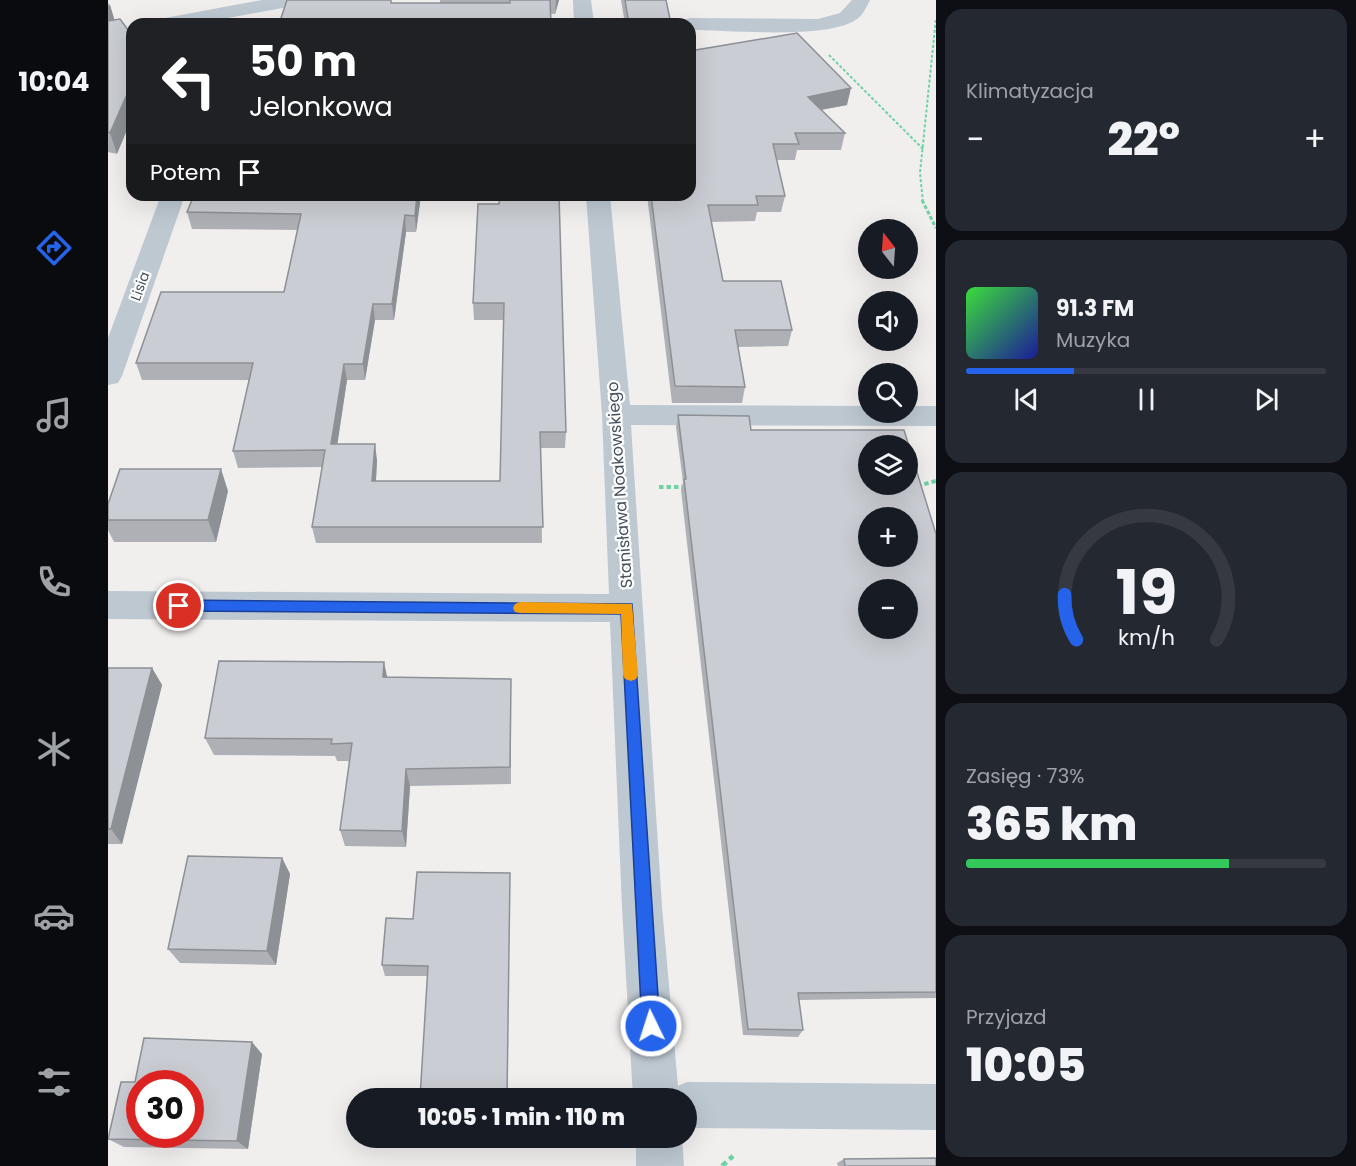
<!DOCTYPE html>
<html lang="pl">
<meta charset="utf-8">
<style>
body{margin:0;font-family:Poppins,sans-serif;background:#242831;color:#f1f3f6;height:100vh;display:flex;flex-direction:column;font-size:22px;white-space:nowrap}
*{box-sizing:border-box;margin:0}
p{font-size:20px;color:#9ea1a6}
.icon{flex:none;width:33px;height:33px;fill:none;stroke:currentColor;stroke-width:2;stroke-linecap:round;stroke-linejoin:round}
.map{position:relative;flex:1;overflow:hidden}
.side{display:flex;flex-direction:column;gap:9px;padding:9px;background:#0d0f14;width:420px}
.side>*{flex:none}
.hud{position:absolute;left:18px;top:18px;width:570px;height:183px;border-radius:18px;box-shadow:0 6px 24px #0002;background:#202124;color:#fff;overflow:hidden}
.needle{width:39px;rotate:343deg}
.tools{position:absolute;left:750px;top:219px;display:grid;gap:12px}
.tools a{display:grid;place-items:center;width:60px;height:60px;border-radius:50%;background:#171b24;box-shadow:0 6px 24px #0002;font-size:30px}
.speed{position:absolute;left:18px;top:1070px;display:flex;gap:12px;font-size:30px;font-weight:700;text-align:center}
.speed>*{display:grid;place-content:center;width:78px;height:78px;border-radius:50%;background:#171b24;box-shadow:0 6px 24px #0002;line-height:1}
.speed .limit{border:9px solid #d22;background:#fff;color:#111}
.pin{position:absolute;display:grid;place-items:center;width:51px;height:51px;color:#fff;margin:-26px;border:3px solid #fff;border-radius:50%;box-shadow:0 2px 6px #0007}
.me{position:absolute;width:66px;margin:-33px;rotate:356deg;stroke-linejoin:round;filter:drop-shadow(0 0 4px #0008)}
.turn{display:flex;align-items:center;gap:21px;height:126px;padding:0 24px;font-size:27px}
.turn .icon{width:78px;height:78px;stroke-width:2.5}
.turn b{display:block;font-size:42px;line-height:51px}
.then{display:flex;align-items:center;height:57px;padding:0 24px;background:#0003;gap:12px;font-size:22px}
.big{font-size:45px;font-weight:800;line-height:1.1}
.side .widget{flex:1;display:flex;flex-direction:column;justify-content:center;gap:9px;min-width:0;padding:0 21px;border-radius:18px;background:#242831}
.side .dial{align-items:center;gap:0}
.dial svg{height:156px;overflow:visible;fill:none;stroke:#363941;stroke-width:7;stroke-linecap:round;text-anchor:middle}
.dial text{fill:#f1f3f6;stroke:none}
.song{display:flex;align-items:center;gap:18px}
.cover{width:72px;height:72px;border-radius:9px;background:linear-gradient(135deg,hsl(120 70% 55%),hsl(240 70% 35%))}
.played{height:6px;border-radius:3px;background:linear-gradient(90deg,#2563eb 30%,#363941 30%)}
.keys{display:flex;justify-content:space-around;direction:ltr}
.heat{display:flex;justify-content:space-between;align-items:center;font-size:33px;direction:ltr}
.charge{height:9px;border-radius:4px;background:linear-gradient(90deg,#34c759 73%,#363941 0)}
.trip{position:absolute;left:238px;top:1088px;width:351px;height:60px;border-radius:30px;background:#171b24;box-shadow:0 6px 24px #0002;font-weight:800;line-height:60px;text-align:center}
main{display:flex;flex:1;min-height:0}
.dock{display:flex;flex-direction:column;width:108px;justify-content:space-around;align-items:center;background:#090b0e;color:#9ea1a6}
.dock .icon{width:42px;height:42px}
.dock .on{color:#2563eb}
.dock b{font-size:27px;color:#f1f3f6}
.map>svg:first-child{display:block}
</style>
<main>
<nav class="dock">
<b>10:04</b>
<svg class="icon on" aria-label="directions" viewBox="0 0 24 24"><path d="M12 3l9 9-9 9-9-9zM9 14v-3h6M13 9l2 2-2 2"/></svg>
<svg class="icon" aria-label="music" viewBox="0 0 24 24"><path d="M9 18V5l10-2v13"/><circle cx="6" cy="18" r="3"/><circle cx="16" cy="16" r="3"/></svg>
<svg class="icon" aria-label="phone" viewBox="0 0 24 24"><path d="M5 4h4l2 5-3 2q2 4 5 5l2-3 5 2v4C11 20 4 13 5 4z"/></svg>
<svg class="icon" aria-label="climate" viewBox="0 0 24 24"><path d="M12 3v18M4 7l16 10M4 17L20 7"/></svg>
<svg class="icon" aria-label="car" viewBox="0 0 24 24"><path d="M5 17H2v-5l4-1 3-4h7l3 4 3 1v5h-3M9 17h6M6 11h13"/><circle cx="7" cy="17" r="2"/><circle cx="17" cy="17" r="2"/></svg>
<svg class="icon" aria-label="filters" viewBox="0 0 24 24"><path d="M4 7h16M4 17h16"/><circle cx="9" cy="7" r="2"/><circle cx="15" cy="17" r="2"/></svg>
</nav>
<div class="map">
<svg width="828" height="1166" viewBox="0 0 828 1166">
<rect width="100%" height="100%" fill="#f1eeee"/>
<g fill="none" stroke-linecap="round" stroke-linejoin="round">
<g stroke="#6fd2a3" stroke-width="2" stroke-dasharray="3 2" stroke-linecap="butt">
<polyline points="721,55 815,149"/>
<polyline points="815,202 812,173 828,18"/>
</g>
<polyline stroke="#6fd2a3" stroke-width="3" stroke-dasharray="4 2" stroke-linecap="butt" points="814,200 828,228"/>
<g stroke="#6fd2a3" stroke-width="4" stroke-dasharray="4.5 3" stroke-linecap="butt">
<polyline points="809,486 828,481"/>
<polyline points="551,487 577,487"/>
</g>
<polyline stroke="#6fd2a3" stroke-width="4.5" stroke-dasharray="6 4" stroke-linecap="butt" points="614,1166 625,1156"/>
<g fill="#bdc8d1" fill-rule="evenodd">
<polygon points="154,0 194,0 192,4 185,6 88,24 47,24 50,20 57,18"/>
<polygon points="465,0 483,0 486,24 466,24"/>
<path d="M744,0H762C759,6 755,15 749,19C720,40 620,30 582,30V24H572L575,20L582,18L710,19L732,13Z"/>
<polygon points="53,195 77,195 14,376 10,383 0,385 0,338"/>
<polygon points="478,195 502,195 522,405 760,406 760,412 800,412 800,406 828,406 828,426 523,425 554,907 570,1086 579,1082 828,1084 828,1130 579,1128 579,1098 525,1098 514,907 502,622 0,619 0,591 501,594 494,415"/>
<polygon points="528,1137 574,1137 576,1166 528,1166"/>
</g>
</g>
<g fill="#aeb0b5">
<polygon points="332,0 451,0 447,14 287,3 332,3"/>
<polygon points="513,0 558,0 563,24 517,24"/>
<polygon points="0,3 2,5 6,20 9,154 0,152"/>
<polygon points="582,51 739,105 713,110 737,133 733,150 689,150 687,160 669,160 677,196 673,212 649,212 647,221 603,222 615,281 684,330 680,346 630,347 637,387 634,403 564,403 539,195 582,195"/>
<polygon points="313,195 308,232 298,232 286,320 267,320 257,380 239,380 229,444 269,460 268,481 392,481 396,320 366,320 365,303 370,204 458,432 457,448 433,448 434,543 208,543 204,527 214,467 130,468 125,451 141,380 34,380 28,363 176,292 189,230 84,229 79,212"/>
<polygon points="570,415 643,430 828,534 828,998 691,1000 695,1030 690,1037 635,1035 573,490 575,482 568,427"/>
<polygon points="120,491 108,542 6,542 0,530 0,504"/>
<polygon points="0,668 44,668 54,685 14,844 0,844"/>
<polygon points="279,677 403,679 403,784 302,786 298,847 237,846 232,830 242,761 229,761 227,756 106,755 97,738"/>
<polygon points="174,858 182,874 168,965 72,963 60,949"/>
<polygon points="402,885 319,976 277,976 274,965 305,919"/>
<polygon points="154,1054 140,1149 16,1147 0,1139 27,1082"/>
<polygon points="736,1159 828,1166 730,1166 729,1163"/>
</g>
<g fill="#8d9094">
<polygon points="448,0 451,0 447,14"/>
<polygon points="2,5 8,25 0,27 0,6"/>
<polygon points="24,83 24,118 9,154 2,133"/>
<polygon points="743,88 739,105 696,113 700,97"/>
<polygon points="309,195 313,195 308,232 307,216"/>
<polygon points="297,215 298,232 286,320 284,304"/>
<polygon points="265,304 267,320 257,380 255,364"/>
<polygon points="236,364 239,380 227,460 223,444"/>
<polygon points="267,444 269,460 267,497 264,481"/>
<polygon points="113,469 120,491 108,542 100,520"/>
<polygon points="276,662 280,681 275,677"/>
<polygon points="44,668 54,685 14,844 3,829"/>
<polygon points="298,769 302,786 298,847 294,831"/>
<polygon points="174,858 182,874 168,965 159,951"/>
<polygon points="144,1042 154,1054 140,1149 129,1141"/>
</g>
<g fill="#cacdd3" stroke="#8d9094" stroke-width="1.5" fill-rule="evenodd">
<polygon points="179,0 283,0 283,3 402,3 402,0 442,0 443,24 171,24"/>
<polygon points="517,0 558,0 563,24 521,24"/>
<polygon points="12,19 20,30 24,29 24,83 2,133 0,132 0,21"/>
<polygon points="689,33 743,88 700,97 737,133 687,133 691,144 665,144 677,196 648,196 650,205 600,205 615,281 673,281 684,330 627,330 637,387 567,386 543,195 582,195 582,51"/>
<polygon points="86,195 309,195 307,216 297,215 284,304 265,304 255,364 236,364 223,444 267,444 264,481 392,481 396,303 365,303 370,204 391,204 392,195 451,195 458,432 432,432 435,527 204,527 217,450 125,451 145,363 28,363 53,292 176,292 193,214 79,212"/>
<path d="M570,415L641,416L643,430H796L828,534V992L690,993L695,1030L640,1029L576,479H578ZM760,446H800V484H760ZM760,518H800V556H760ZM760,590H800V628H760Z"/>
<polygon points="12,469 113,469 100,520 0,520 0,504"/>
<polygon points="111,661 276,662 275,677 403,679 402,767 298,769 294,831 232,830 244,743 223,744 224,739 97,738"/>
<polygon points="0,668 44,668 3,829 0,829"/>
<polygon points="80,856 174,858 159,951 60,949"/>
<polygon points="309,872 402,873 399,1098 312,1098 320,966 274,965 278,918 305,919"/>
<path d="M36,1038L144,1042L129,1141L0,1139L13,1082H27ZM32,1083H82V1134H32Z"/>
<polygon points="828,1158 828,1166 737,1166 736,1159"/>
</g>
<polygon fill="#2563eb" stroke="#184099" stroke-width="1.5" points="71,600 524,604 552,1026 549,1033 543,1035 537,1033 534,1026 513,614 71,611 66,610 64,606 66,602"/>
<polygon fill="#f59e0b" points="412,602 524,604 530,675 528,679 523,681 517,679 515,675 513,614 412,613 407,612 405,608 407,604"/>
<g text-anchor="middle" stroke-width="4.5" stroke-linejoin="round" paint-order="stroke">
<g font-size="14" fill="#45515d" stroke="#fff">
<text transform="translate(32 286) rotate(-70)" y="5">Lisia</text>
</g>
<g font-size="16" fill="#45515d" stroke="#fff">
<text transform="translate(511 485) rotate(-94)" y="6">Stanisława Noakowskiego</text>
</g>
</g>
</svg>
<div class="tools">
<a><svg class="needle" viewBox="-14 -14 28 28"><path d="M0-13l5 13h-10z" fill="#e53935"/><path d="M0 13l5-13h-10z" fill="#9ea1a6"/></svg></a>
<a><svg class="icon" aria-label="sound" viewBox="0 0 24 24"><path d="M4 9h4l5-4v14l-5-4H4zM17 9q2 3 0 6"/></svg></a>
<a><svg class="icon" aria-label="search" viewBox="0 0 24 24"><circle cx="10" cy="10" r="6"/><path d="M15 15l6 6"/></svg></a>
<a><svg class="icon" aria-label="layers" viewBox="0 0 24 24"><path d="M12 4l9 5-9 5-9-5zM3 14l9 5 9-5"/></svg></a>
<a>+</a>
<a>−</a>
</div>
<div class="speed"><div class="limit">30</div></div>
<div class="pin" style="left:71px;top:606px;background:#d93025"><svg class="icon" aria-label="arrive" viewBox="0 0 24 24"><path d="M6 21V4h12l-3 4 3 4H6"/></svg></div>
<svg class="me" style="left:543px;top:1026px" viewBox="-20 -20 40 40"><circle r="17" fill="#2563eb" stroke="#fff" stroke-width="3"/><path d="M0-11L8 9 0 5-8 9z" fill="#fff"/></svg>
<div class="trip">10:05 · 1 min · 110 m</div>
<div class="hud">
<div class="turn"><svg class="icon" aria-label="left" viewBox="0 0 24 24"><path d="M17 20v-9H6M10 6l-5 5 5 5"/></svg><div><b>50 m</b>Jelonkowa</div></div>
<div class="then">Potem<svg class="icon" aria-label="arrive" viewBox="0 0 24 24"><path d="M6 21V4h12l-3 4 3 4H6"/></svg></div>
</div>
</div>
<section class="side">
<div class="widget"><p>Klimatyzacja</p>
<div class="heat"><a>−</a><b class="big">22°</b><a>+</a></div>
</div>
<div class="widget">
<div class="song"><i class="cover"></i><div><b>91.3 FM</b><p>Muzyka</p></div></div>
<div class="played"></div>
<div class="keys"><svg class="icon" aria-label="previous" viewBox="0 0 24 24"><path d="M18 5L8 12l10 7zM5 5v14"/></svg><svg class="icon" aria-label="pause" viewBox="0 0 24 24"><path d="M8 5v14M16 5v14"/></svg><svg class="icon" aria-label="next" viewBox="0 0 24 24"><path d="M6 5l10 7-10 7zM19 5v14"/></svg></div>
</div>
<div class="widget dial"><svg viewBox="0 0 100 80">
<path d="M14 69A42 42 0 1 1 86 69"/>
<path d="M14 69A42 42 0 0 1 8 46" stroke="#2563eb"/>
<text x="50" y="56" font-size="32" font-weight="700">19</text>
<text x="50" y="72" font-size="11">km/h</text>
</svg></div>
<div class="widget"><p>Zasięg · 73%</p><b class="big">365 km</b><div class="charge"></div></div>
<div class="widget"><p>Przyjazd</p><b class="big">10:05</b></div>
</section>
</main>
